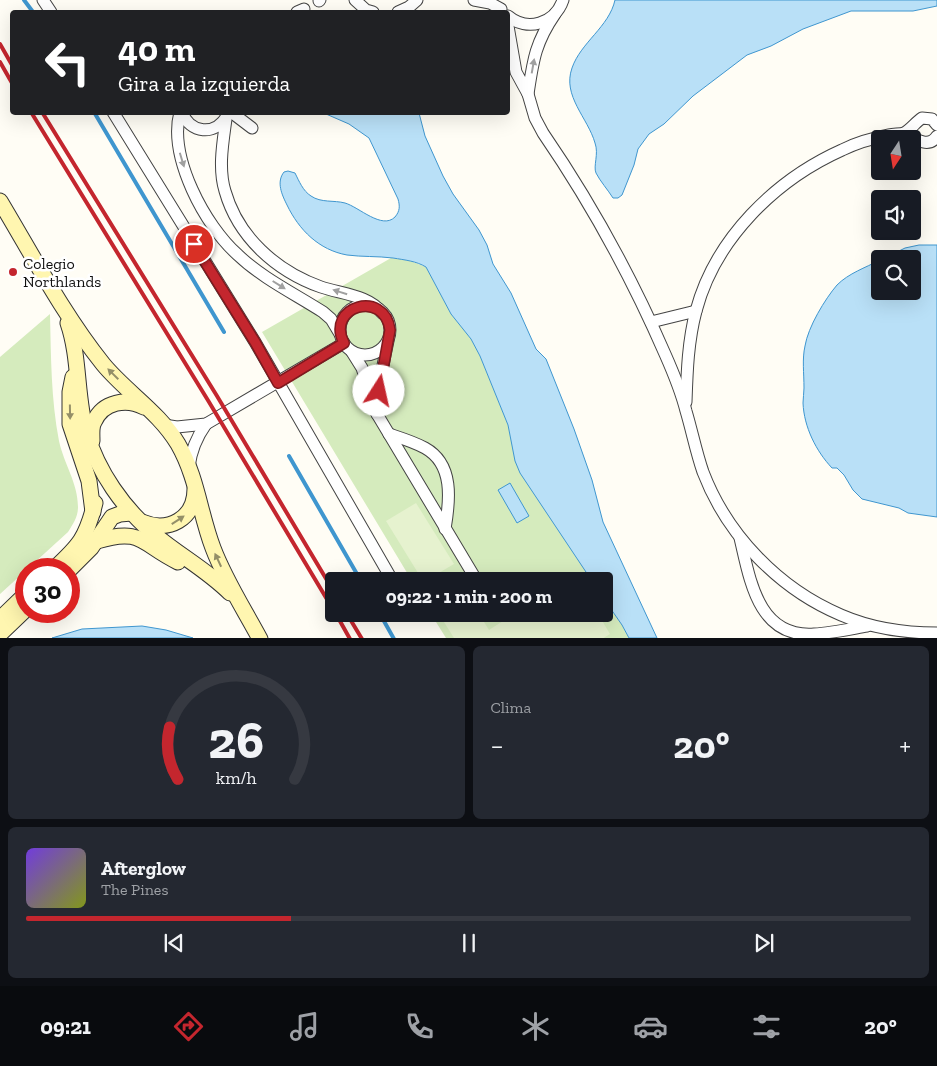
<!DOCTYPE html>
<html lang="es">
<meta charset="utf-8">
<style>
body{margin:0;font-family:"Zilla Slab",serif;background:#242831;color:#f1f3f6;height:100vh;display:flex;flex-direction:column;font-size:19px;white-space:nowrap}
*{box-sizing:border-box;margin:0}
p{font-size:16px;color:#9ea1a6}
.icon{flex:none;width:28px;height:28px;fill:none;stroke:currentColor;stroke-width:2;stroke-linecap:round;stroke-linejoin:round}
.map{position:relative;height:638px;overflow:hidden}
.details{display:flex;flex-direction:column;gap:8px;padding:8px;background:#0d0f14;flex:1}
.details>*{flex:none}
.banner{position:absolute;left:10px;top:10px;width:500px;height:105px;border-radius:5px;box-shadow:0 5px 20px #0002;background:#202124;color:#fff;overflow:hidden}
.needle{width:32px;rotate:192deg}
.fabs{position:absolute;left:871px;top:130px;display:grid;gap:10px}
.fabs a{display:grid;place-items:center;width:50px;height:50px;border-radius:5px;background:#171b24;box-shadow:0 5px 20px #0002;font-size:25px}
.speed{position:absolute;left:15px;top:558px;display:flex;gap:10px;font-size:25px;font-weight:700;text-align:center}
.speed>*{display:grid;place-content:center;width:65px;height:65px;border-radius:50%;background:#171b24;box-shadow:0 5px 20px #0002;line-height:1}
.speed .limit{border:8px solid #d22;background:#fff;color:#111}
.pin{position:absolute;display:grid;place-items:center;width:42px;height:42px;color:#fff;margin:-21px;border:2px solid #fff;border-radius:50%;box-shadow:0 1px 5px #0007}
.me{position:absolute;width:55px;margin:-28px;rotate:10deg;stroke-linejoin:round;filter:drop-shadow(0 0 4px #0008)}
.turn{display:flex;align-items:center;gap:18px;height:105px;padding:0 25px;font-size:22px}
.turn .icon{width:65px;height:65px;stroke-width:2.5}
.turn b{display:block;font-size:35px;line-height:42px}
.big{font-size:38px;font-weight:700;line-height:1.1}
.details .tile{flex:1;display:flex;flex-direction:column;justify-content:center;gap:8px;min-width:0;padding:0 18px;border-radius:8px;background:#242831}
.details .dial{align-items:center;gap:0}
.dial svg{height:130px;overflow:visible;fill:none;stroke:#363941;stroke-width:7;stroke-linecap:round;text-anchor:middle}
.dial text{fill:#f1f3f6;stroke:none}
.song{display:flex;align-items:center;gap:15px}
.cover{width:60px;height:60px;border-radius:8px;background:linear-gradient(135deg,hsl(260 70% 55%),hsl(70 70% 35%))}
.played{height:5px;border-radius:2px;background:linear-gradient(90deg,#c4262e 30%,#363941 30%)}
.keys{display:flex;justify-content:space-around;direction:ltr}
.heat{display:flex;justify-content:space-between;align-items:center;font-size:28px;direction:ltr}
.details .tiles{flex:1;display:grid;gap:8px;grid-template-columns:1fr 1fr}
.tile:last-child{grid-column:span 2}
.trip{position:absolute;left:325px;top:572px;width:288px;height:50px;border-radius:5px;background:#171b24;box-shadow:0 5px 20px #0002;font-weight:700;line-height:50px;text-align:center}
.tabs{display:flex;height:80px;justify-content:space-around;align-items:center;background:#090b0e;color:#9ea1a6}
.tabs .icon{width:35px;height:35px}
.tabs .on{color:#c4262e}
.tabs b{font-size:22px;color:#f1f3f6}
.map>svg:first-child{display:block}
</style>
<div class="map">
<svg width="937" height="639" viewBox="0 0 937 639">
<rect width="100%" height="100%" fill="#fffdf5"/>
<g fill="#d5ebbd">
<polygon points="391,258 408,260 426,267 451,314 471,339 480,356 508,425 520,473 592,581 412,581 262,332"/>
<path d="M50,314C51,357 51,399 59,441C64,464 78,483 78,507C78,517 73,524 68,532L0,594V357Z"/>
<polygon points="604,599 622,625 629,638 446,638 431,614 604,614"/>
</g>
<g fill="#e6f2cf">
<polygon points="416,503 454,564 425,581 423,581 386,521"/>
<polygon points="439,614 479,614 489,630 514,614 598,614 610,634 602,639 454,638"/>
</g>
<g fill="#b9e0f7" stroke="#3f96cf">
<path d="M615,0H937V6L913,11H851L803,29L771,46L747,55L693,96L664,124L649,134L638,149L634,165L622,195L618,198H613C608,190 600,181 596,173C593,166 599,154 595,143C588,118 562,96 572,68C581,42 609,27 615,0Z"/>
<path d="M319,113H419L425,136L443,176L453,194L479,230L487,245L493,264L511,293L536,349L546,359L574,429L592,480L603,522L657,638H629L622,625L604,599V581H592L520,473L515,461L508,425L480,356L471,339L451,314L426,267C416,261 405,260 393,258C377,256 362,257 347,255C319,250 299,230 287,205C282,195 276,182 284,172L288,171L295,173C299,181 303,191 311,196C321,203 334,200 345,203C359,207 382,230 395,217C400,211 400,206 398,199L369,138L349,124L326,114Z"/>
<path d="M919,245H937V517L908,513L899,508L862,499L853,490L844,475L837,468H832C816,451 804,427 803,403C803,398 804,393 804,388C804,373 802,359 805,346C808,327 825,299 837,285C849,273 865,268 880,260V291H912V259H883L905,248Z"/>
<polygon points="510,483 529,516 517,523 498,490"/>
<polygon points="142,626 166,630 193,638 52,638 82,629"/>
</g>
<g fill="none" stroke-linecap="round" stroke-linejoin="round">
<g stroke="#3f96cf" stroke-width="4">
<polyline points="24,0 33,12"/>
<polyline points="94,112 224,332"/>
<polyline points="289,456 361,581"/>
<polyline points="380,614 394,639"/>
</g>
<defs>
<g id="street">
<polyline points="43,0 51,12"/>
<polyline points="355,0 366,10 373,12"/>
<polyline points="474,0 490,3 501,9"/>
<polyline points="319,1 320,0"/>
<polyline points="297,12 304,9"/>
<polyline points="398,12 409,7 417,0"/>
<path d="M508,16C527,32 555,24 563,0"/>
<path d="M508,26L516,72L528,94C533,61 535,43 555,14"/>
<path d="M528,94L535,118L543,133C591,203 631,276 665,354C673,372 681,391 686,411C692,431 696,452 703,472C727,535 779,589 841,615C871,628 905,633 937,633"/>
<polyline points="113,112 255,342 391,578"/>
<path d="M180,112C168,157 205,226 238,255C262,278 295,294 323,312L331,319L340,334"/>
<path d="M182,112C190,134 215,136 227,116"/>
<polyline points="231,112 252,128"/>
<path d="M226,119C223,142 218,168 225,191C238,237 276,271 321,287C341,294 369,295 382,313"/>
<path d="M905,133C915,139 929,149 937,136"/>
<circle cx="365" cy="330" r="25"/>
<polyline points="651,322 696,311"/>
<polyline points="352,352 362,368 377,414 381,375 388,341"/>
<path d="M686,402C687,372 688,341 696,311C715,239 775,180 842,150C856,143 873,138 889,135C894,134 900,134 904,133C910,130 916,122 922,118L932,119L937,125"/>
<polyline points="377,414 477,581"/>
<polyline points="164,425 177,427 206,424 344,343"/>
<path d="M389,434C401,438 414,442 425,448C454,464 450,500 445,529"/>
<path d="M189,467C191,450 196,438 206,424"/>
<path d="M740,538C750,580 758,638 814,634C832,633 850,629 867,626"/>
</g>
<g id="secondary">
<path d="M0,201C33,256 63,314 103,364C126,392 159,412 178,444C197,477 200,514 213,548C225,580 244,609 260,639"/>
<path d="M68,323C80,358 76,396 86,432C98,472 123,508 155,535C180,556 207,570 230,593"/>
<polyline points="73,377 70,392 70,424 89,481 93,512"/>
<path d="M92,441C92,435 91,427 94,422C103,401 127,398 144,407"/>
<path d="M142,522C168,533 195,519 195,489"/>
<path d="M97,541C142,527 141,544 178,562"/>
<path d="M54,569C80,545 86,538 95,503"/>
<polyline points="69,570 91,548 112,517 120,514 131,513"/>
<polyline points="0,619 26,594"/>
<polyline points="0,634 26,609"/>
</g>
</defs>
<use href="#street" stroke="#444" stroke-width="13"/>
<use href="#secondary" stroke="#333" stroke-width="17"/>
<use href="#street" stroke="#fff" stroke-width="11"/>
<use href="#secondary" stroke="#fff6b0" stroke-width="15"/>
<g stroke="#c4262e" stroke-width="4">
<polyline points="0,44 12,65"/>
<polyline points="0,62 12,83"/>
<polyline points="31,112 209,402 334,611"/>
<polyline points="42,112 217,396 334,592"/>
<polyline points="336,614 350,639"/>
<polyline points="347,614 362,639"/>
</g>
</g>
<defs><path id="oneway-solid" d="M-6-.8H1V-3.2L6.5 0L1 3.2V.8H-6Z" transform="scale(1.25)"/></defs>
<g fill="#a0a0a0">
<use href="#oneway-solid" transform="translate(533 66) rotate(-80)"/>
<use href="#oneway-solid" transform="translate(182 160) rotate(73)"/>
<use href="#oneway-solid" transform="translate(279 285) rotate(32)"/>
<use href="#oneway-solid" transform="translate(340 292) rotate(-163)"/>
</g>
<g fill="#948f68">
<use href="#oneway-solid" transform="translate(113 374) rotate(-135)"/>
<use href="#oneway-solid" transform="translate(70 412) rotate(89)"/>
<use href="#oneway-solid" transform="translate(178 520) rotate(-33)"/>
<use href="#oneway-solid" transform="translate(218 560) rotate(-115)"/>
</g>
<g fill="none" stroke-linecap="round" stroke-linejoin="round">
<defs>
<path id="route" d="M194,244L255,342L278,383L344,343C325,306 385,289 390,330L379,391"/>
</defs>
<use href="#route" stroke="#7f191e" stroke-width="12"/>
<use href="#route" stroke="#c4262e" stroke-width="9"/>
</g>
<circle fill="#c4262e" stroke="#fff" stroke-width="2" cx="13" cy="272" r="5"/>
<g text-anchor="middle" stroke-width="5" stroke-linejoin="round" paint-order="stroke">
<g font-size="16" fill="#111" stroke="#fff" text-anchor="start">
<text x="23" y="269">Colegio<tspan x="23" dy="18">Northlands</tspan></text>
</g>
</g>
</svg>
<div class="fabs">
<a><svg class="needle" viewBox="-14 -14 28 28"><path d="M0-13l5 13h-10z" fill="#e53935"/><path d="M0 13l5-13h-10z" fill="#9ea1a6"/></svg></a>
<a><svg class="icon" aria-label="sound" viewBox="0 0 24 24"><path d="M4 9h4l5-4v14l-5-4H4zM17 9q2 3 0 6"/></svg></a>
<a><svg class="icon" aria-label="search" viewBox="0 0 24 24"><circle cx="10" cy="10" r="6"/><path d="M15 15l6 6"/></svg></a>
</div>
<div class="speed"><div class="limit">30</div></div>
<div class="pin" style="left:194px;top:244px;background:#d93025"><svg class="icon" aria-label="arrive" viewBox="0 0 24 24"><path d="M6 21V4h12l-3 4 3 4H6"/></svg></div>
<svg class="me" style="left:379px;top:391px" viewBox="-20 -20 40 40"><circle r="19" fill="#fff"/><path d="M0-13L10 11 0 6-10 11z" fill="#c4262e"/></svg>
<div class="trip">09:22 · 1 min · 200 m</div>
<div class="banner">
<div class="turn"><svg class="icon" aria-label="left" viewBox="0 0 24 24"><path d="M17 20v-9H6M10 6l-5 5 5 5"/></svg><div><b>40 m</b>Gira a la izquierda</div></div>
</div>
</div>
<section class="details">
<div class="tiles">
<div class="tile dial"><svg viewBox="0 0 100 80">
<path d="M14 69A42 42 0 1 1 86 69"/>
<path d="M14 69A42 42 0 0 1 9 37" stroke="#c4262e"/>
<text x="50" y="56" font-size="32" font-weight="700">26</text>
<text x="50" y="72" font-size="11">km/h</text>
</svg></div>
<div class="tile"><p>Clima</p>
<div class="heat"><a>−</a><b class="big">20°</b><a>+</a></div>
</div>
<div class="tile">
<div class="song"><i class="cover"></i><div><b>Afterglow</b><p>The Pines</p></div></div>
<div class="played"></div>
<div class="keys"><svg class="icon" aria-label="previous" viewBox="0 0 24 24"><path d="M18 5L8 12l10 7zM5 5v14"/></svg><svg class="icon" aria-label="pause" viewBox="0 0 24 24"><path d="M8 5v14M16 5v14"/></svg><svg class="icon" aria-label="next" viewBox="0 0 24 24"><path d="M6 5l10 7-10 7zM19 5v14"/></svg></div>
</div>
</div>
</section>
<nav class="tabs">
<b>09:21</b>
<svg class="icon on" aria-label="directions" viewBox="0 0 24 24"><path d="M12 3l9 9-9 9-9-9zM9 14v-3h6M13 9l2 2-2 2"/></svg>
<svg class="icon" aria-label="music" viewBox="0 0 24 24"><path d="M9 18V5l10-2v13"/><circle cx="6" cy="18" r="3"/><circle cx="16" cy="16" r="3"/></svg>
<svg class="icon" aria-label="phone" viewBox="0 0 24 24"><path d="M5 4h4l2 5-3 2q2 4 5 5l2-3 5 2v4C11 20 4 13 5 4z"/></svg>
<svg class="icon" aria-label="climate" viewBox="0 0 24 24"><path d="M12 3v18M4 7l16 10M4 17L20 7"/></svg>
<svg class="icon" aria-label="car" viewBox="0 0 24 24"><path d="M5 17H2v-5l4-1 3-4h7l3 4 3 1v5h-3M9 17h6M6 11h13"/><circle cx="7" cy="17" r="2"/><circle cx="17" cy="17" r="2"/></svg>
<svg class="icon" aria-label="filters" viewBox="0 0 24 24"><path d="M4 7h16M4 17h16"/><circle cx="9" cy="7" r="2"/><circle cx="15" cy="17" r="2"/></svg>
<b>20°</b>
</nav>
